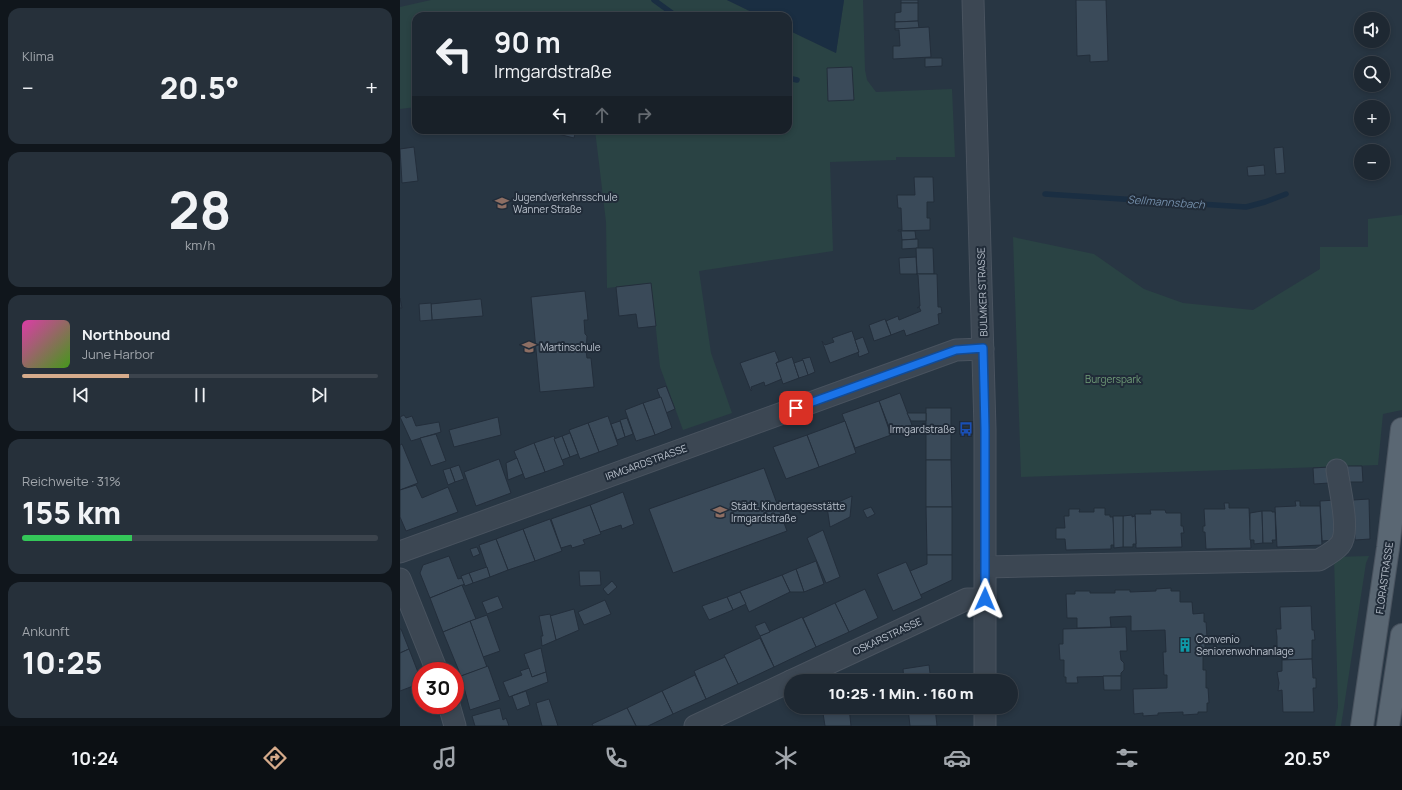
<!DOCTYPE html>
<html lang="de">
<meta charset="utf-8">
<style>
body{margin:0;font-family:Manrope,sans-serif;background:#26303a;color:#f1f3f6;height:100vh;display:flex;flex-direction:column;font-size:15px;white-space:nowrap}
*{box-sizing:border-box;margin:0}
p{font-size:13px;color:#a1a6ac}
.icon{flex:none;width:22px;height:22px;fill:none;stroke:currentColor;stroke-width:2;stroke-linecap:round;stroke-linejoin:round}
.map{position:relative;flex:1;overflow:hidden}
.sheet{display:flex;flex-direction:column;gap:8px;padding:8px;background:#10161c;width:400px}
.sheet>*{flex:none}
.hud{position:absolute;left:12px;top:12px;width:380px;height:122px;border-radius:12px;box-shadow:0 2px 6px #0003,0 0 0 1px #3c444d;background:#1e2832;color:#f1f3f6;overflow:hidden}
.buttons{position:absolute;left:954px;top:12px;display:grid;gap:8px}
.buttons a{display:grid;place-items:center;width:36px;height:36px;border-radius:50%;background:#1e2832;box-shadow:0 2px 6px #0003,0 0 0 1px #3c444d;font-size:20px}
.speed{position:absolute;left:12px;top:662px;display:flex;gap:8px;font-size:20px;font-weight:700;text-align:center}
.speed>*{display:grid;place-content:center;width:52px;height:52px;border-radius:50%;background:#1e2832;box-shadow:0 2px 6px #0003,0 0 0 1px #3c444d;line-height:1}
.speed .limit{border:6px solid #d22;background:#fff;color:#111}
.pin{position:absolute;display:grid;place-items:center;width:34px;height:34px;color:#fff;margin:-17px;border-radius:8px;box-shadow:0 2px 6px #0006}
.me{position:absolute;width:44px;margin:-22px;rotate:1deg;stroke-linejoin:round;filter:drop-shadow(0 0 3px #0008)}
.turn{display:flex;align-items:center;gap:14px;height:84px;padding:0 16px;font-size:18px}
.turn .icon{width:52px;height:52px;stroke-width:2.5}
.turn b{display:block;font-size:28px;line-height:34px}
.lanes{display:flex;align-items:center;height:38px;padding:0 16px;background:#0003;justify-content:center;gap:20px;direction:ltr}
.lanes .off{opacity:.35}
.big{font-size:30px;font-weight:800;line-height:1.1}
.sheet .card{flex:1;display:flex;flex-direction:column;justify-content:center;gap:6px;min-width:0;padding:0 14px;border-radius:12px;background:#26303a}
.sheet .dial{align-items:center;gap:0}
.dial b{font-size:52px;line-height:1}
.song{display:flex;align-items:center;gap:12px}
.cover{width:48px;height:48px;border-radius:6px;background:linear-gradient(135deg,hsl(320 70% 55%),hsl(100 70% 35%))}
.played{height:4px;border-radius:2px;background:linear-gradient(90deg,#d6ab8b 30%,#3c444d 30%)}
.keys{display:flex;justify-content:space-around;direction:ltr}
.heat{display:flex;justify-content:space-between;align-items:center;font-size:22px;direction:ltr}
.charge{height:6px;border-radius:3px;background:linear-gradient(90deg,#34c759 31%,#3c444d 0)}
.trip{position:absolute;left:384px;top:674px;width:234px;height:40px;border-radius:20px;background:#1e2832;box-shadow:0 2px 6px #0003,0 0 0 1px #3c444d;font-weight:800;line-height:40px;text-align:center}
.menu{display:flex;height:64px;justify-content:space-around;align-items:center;background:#0c1014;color:#a1a6ac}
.menu .icon{width:28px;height:28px}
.menu .selected{color:#d6ab8b}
.menu b{font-size:18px;color:#f1f3f6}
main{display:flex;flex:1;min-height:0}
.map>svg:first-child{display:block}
</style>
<main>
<section class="sheet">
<div class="card"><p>Klima</p>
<div class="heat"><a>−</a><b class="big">20.5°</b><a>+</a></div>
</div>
<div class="card dial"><b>28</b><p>km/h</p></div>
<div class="card">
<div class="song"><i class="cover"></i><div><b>Northbound</b><p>June Harbor</p></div></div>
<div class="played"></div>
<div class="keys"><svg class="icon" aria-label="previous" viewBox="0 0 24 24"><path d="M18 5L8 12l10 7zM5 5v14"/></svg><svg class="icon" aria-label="pause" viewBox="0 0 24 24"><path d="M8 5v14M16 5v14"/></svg><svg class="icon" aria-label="next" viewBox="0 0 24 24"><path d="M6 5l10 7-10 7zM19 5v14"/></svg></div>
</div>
<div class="card"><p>Reichweite · 31%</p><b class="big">155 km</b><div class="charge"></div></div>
<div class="card"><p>Ankunft</p><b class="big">10:25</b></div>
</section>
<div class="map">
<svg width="1002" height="726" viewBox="0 0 1002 726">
<rect width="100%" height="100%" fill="#283643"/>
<g fill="#2a4344">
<polygon points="31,0 327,0 360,16 16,16 16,107 0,109 0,7"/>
<polygon points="444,0 463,0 465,70 467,80 476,92 552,89 555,157 496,157 496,160 430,162 433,251 299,271 311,353 332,413 283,430 260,367 251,283 207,288 206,222 195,130 388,130 388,30 436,53"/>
<polygon points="1002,215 1002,410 983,414 978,465 621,477 613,237 694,254 744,289 783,303 853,310 920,269 920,247 968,247 968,219"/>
<polygon points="969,556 966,563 941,726 935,726 938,707 934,557"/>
</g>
<polygon fill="#1a2e42" points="327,0 444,0 436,53 388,30 388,16 360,16"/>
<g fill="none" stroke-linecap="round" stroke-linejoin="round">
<g stroke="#1a2e42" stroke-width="5.5">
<polyline points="254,0 276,16"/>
<polyline points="388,78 397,80"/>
<polyline points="645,194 846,207 865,202 886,194"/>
</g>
</g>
<g fill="#3a4a59" stroke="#232e3b">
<rect x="501" y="0" width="17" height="3"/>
<polygon points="676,0 706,0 708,61 690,62 690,55 677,56"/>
<polygon points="501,3 518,3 518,21 495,22 495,13 501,12"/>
<polygon points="518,21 519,28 495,29 495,22"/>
<polygon points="529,27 531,57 493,59 493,46 500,46 499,30 495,30 495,29"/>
<polygon points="525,58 542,58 542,66 525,67"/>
<polygon points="452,67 454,100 428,101 427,68"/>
<polygon points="159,130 176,130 174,138 158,134"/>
<polygon points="14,147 18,181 2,183 0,149"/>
<polygon points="883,147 885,173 876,174 874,148"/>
<polygon points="864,165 865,175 848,176 847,167"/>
<polygon points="514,177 533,177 534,202 527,202 527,218 530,218 530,230 498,231 498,230 502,230 501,208 498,208 497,195 515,195"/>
<polygon points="501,231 515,231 516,239 502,240"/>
<polygon points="518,239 518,248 502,249 502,240"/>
<polygon points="516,248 533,248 534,274 517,274"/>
<polygon points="516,257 517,274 500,274 499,258"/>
<polygon points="516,274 537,274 538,307 541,307 542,313 538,314 539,324 506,336 504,330 491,335 486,321 498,316 499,320 521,311 519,307 517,308 520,306 518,275"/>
<polygon points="251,283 256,326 238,328 236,314 219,316 216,287"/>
<polygon points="185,291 188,320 184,320 185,334 187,336 186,351 187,358 191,358 194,387 140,392 131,297"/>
<polygon points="0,298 2,308 0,308"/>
<polygon points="80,299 81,299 83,316 32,320 31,304"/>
<polygon points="31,303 32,320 20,321 19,304"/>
<polygon points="485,319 491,335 474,341 469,325"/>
<polygon points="452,331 459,352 430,363 422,341 425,345 434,342 432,338"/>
<polygon points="463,337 469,353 459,357 458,353 459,352 455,340"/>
<polygon points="375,351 379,361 376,363 382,379 365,386 364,382 351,387 352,390 351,391 340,363"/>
<polygon points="392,357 399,378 383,384 376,363"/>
<polygon points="410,357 415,372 408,375 402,359"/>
<polygon points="403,360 408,375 399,378 394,363"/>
<polygon points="266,386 275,409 266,413 257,389"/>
<polygon points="500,393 512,425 491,432 479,401"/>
<polygon points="261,397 272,428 255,435 243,403"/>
<polygon points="479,401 491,435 455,448 442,414"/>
<polygon points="243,403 255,435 236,441 225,410"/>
<rect x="526" y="408" width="25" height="52"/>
<polygon points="507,413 526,413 526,421 511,421"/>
<polygon points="4,415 6,418 12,416 16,426 39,422 41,432 11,441 0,417"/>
<polygon points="208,416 218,445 199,452 188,423"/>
<polygon points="98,417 101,435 54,447 49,430"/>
<polygon points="227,418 233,434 225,437 220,420"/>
<polygon points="220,421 225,437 217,440 211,424"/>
<polygon points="445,421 456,453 419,467 407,435"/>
<polygon points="188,423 199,452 180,459 169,430"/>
<polygon points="170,433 178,454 170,457 162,436"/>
<polygon points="36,434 46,461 31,466 20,438"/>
<polygon points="407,435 419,467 386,479 373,447"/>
<polygon points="154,436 164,465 145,472 134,443"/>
<polygon points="162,436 170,457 162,460 154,439"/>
<polygon points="134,443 145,472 125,479 114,451"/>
<polygon points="2,444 18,483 0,490 0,445"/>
<polygon points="117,458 123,474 108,480 106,463"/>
<polygon points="99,459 111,493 76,506 64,472"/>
<polygon points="526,460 551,460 552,507 526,507"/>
<polygon points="59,465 64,479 55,482 50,468"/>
<polygon points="947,466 962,466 963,482 947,482"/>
<polygon points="929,467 929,483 914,484 913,468"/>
<polygon points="50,468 55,482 48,485 43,470"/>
<polygon points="364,468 387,531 273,573 249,509"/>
<polygon points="16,485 22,498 48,487 58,512 6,531 0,517 0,490"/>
<polygon points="223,492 234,524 222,529 221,525 200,532 190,505"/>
<polygon points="452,496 450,517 430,527 427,507"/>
<polygon points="969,499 970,539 955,540 953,500"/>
<polygon points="936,500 937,540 922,541 920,501"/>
<polygon points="895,501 900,501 900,506 920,506 922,545 877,547 875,507 896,506"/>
<polygon points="824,503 829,503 829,508 849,508 851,548 806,549 805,532 803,532 803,526 805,526 804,509 825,509"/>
<polygon points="190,505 201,534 183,540 185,544 172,548 171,545 161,548 151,519"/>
<polygon points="471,507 475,514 467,518 463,510"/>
<polygon points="526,507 552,507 552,555 527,555"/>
<polygon points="694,508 705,508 705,515 710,515 710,517 713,517 715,545 711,545 711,549 666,550 665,539 656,539 656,528 665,528 664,516 669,516 669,509 680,509 679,512 694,512"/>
<polygon points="750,510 765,510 766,513 781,513 781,526 783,526 784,533 781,533 782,547 736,548 735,514 751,514"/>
<polygon points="862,511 863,543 854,544 854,540 850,540 850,513"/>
<polygon points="862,511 872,511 872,512 875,512 876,540 872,540 873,543 863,543"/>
<polygon points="732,515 732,517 735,516 736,544 733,544 733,547 723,547 723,516"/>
<polygon points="713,516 723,516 723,547 714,548"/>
<polygon points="150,519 162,551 135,561 123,529"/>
<polygon points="123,529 135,561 108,570 96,539"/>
<polygon points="423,530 440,577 426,583 407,538"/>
<polygon points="96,539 108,570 90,577 79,545"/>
<polygon points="77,547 80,554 73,557 70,549"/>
<polygon points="527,555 552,555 552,580 520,595 510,571 527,564"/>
<polygon points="49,556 58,579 62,578 65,584 30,598 20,573 23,565"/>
<polygon points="416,561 424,584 404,592 396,569"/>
<polygon points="506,562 522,598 493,611 477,574"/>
<polygon points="87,567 90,577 73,583 69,573"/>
<polygon points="396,569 404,592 390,592 382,575"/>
<polygon points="179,571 200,571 201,585 180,586"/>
<polygon points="69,573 73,583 65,586 61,576"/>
<polygon points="382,575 390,592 349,612 340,591"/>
<polygon points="212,581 217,587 208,595 203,589"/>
<polygon points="62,585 76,619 43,632 30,598"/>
<polygon points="771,588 771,591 780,591 780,602 792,602 793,614 804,613 804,622 806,622 807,637 805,637 805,655 803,656 803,670 806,670 806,688 808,688 809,703 807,703 807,712 798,712 798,714 783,715 783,712 758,713 758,715 743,716 743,713 734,714 733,689 767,688 767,675 764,675 763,652 766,652 765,630 731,631 731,616 710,617 711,627 677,628 677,618 667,618 666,594 675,594 675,591 690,591 690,593 715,593 715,590 730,590 730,592 756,591 756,589"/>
<polygon points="465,589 478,618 449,632 435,603"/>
<polygon points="340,592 346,604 333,610 327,597"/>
<polygon points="98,596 103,608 87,614 82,602"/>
<polygon points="327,597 333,610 309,620 302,606"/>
<polygon points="205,600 211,614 184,625 178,612"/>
<polygon points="435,603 449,632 416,647 403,618"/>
<polygon points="911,606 912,630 914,630 915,640 912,640 912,659 882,660 881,648 877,648 877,637 876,629 881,629 880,607"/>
<polygon points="174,609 179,630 156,640 150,616"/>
<polygon points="150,614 156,640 142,646 141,636 143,636 139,616"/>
<polygon points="87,615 100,651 83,657 70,621"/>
<polygon points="402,617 416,647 374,667 360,636"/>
<polygon points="70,621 87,667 61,676 43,632"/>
<polygon points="365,622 370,632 360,636 355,626"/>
<polygon points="726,627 727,651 720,651 721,660 724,663 724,670 721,673 721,676 677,677 678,683 666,683 666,677 664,677 664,660 660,660 659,644 663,644 663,629"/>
<polygon points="0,629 1,629 9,649 0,653"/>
<polygon points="360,638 374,667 338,684 324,655"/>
<polygon points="141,648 146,672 132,677 124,654"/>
<polygon points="9,649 21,680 21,683 0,691 0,653"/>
<polygon points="325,657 338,684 306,699 294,671"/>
<polygon points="912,659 913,678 916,678 916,688 913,688 914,712 883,712 882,690 878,691 879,683 877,672 882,671 882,660"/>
<polygon points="529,665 531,681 504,681 503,669"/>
<polygon points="88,666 100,700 70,710 61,676"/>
<polygon points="129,668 132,677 146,672 148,682 109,697 103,682 122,675 120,671"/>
<polygon points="295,675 306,699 273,714 262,691"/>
<polygon points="703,676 721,676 721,690 704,690"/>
<polygon points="126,691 130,705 117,710 112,696"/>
<polygon points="262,691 273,714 248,726 236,726 227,708"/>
<polygon points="149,699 158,726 142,726 136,703"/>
<polygon points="422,707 449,707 451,726 425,726"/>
<polygon points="514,707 535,707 537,726 510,726 508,708"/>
<polygon points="100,708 103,720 106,718 109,726 75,726 72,716"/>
<polygon points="227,708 236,726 193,726 192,724"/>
</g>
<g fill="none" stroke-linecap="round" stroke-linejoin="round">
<defs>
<g id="minor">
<polyline points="573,0 585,429 585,681"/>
<polyline points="0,552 556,350 583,349"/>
<path d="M586,567L919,560C926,556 935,551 940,545C951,532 939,487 937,470"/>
<polyline points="0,579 37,671"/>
<polyline points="391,681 567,599 585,599"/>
<polyline points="49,705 55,726"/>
<polyline points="295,726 391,681"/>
<polyline points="585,726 585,707"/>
</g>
<g id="major">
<polyline points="962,726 988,548 1002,429"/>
<polyline points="988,726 1002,635"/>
</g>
</defs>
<use href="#minor" stroke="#49535f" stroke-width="23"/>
<use href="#major" stroke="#49535f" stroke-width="24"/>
<use href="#minor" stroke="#3c4753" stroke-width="21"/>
<use href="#major" stroke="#5a6773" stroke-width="22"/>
</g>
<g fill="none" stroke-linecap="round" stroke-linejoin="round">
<defs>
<polyline id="route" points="396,408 556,350 583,348 585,429 585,599"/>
</defs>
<use href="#route" stroke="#114b97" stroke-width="10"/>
<use href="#route" stroke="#1a73e8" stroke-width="7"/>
</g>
<defs>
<symbol id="school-bare" viewBox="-9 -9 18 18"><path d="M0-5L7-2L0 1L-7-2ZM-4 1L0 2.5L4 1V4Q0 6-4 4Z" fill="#8d6e63" stroke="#212c39" stroke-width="2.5" paint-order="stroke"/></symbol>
<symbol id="bus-bare" viewBox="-9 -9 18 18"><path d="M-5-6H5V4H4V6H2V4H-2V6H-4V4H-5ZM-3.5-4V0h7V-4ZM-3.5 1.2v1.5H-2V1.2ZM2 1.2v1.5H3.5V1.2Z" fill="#1a4fb4" stroke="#212c39" stroke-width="2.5" paint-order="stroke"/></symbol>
<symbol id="building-bare" viewBox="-9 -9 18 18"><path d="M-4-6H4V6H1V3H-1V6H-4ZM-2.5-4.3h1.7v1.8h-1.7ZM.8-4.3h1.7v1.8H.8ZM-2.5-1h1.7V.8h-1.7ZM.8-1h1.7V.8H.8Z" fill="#0f9aa8" stroke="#212c39" stroke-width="2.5" paint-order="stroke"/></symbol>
</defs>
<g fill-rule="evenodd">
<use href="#school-bare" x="92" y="193" width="20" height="20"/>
<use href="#school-bare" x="119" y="337" width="20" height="20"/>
<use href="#bus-bare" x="556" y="419" width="20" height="20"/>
<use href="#school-bare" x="310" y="502" width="20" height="20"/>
<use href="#building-bare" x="775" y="635" width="20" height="20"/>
</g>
<g text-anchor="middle" stroke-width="4" stroke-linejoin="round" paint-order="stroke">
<g font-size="10" fill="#bac2cd" stroke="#212c39" text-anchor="start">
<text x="113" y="201">Jugendverkehrsschule<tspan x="113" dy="12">Wanner Straße</tspan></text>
<text x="140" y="351">Martinschule</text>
<text x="555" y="433" text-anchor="end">Irmgardstraße</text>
<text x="331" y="510">Städt. Kindertagesstätte<tspan x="331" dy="12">Irmgardstraße</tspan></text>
<text x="796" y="643">Convenio<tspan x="796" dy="12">Seniorenwohnanlage</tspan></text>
</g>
<g font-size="10" fill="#bac2cd" stroke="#212c39">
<text transform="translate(582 292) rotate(-92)" y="4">BULMKER STRASSE</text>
<text transform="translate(246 462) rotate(-20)" y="4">IRMGARDSTRASSE</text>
<text transform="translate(984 578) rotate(-82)" y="4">FLORASTRASSE</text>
<text transform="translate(487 636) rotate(-25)" y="4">OSKARSTRASSE</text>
</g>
<g font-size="10" fill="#719d78" stroke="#212c39">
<text x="713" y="383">Burgerspark</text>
</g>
<g font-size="11" font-style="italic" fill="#748fab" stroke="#212c39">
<text transform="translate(766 202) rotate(4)" y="4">Sellmannsbach</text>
</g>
</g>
</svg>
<div class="buttons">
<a><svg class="icon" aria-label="sound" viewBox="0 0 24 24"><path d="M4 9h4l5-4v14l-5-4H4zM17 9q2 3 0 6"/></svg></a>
<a><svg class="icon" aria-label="search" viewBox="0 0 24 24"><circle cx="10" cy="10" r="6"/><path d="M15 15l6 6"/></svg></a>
<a>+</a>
<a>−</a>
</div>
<div class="speed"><div class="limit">30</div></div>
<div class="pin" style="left:396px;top:408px;background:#d93025"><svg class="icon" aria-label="arrive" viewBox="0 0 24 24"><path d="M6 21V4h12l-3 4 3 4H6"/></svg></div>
<svg class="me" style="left:585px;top:599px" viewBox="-20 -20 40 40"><path d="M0-17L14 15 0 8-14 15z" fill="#1a73e8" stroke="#fff" stroke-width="4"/></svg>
<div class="trip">10:25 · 1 Min. · 160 m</div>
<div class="hud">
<div class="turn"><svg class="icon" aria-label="left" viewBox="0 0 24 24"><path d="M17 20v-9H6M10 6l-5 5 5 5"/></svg><div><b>90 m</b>Irmgardstraße</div></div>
<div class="lanes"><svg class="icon" aria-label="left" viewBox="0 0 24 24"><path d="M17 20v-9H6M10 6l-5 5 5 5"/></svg><svg class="icon off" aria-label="ahead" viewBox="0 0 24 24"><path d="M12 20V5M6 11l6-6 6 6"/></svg><svg class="icon off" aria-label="right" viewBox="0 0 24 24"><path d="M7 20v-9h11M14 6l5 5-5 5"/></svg></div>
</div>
</div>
</main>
<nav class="menu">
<b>10:24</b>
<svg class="icon selected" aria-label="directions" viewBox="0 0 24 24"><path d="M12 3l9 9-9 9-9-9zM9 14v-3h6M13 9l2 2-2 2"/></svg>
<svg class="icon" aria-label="music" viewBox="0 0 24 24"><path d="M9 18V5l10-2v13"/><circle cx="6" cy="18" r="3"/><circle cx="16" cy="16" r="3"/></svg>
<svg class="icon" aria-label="phone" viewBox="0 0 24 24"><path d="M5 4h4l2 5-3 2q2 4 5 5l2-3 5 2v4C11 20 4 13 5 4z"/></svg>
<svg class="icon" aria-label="climate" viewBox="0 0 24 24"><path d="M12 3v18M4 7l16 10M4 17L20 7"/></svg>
<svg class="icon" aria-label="car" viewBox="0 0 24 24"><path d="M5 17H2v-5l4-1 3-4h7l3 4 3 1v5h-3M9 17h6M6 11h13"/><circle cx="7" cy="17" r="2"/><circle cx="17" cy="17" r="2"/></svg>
<svg class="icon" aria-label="filters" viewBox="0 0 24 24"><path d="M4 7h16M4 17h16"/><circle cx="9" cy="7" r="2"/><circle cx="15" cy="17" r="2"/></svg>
<b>20.5°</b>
</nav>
